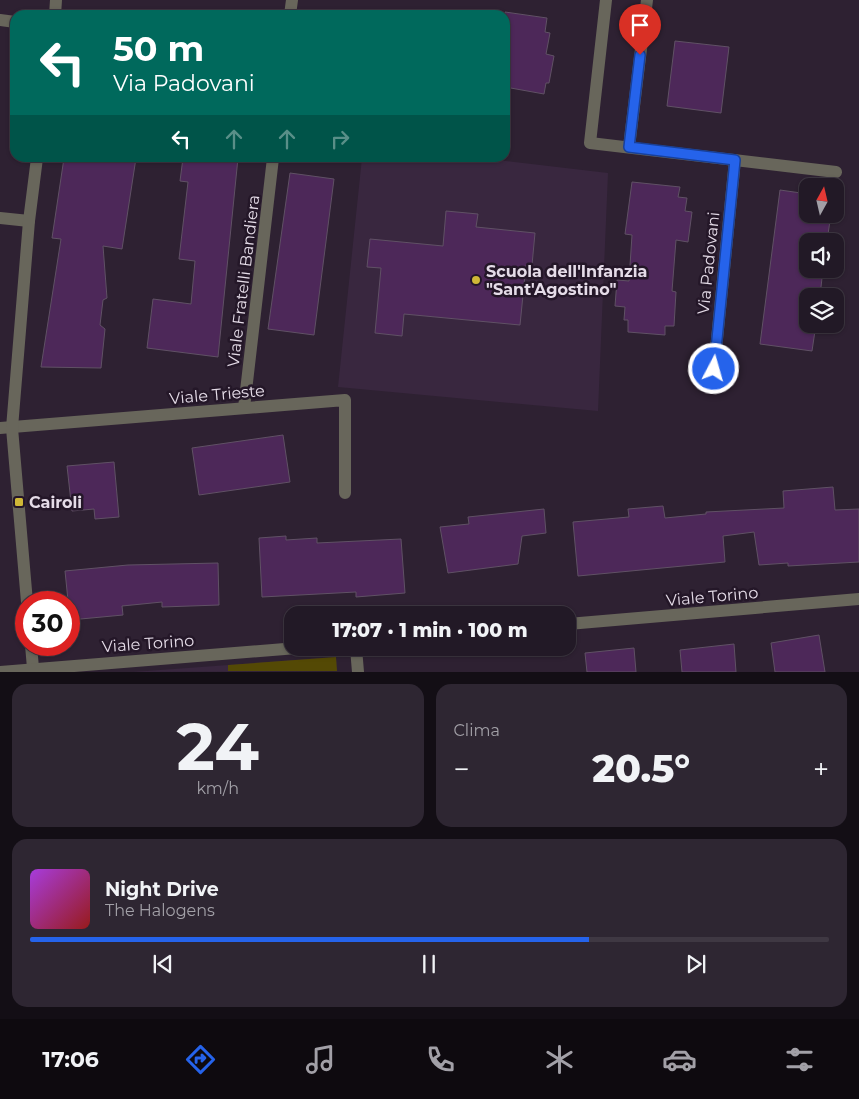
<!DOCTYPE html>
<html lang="it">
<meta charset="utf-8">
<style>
body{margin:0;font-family:Montserrat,sans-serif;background:#2e2632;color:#f1f3f6;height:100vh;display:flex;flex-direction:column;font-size:19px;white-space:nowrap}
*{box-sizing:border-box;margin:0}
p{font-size:16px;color:#a2a0a7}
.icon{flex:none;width:28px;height:28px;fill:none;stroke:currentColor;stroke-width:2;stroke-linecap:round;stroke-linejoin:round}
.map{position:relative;height:672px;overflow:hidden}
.panel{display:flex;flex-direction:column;gap:12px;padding:12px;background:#130e15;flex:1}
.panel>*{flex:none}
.banner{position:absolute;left:10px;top:10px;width:500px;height:152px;border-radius:15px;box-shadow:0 1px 4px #0004,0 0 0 1px #3f3843;background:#00695c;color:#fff;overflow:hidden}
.needle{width:32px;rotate:8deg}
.controls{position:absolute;left:799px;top:178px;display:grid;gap:10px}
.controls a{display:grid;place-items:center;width:45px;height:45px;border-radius:10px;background:#221926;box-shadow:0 1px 4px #0004,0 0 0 1px #3f3843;font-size:25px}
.speed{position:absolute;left:15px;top:591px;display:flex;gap:10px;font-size:25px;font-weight:700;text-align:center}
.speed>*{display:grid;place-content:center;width:65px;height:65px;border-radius:50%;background:#221926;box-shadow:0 1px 4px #0004,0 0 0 1px #3f3843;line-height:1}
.speed .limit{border:8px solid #d22;background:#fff;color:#111}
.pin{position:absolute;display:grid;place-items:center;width:42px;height:42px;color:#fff;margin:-51px -21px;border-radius:50% 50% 50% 0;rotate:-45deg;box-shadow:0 0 5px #0007}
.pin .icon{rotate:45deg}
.me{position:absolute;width:55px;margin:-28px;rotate:6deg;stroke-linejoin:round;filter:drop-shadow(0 0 4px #0008)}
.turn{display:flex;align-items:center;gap:18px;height:105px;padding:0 20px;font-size:22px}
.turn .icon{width:65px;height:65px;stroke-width:2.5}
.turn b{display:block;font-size:35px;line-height:42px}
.lanes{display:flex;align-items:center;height:48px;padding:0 20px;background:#0003;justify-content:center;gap:25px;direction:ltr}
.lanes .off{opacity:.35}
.big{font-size:38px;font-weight:800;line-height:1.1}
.panel .widget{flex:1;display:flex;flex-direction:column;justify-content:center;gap:8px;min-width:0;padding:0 18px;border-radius:15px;background:#2e2632}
.panel .dial{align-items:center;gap:0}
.dial b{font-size:65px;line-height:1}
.song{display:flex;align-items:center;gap:15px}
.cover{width:60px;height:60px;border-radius:8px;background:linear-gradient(135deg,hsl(280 70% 55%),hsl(0 70% 35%))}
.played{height:5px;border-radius:2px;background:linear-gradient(90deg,#2563eb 70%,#3f3843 70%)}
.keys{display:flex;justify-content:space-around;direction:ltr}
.heat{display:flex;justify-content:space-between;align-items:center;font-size:28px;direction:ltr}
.panel .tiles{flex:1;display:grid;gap:12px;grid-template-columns:1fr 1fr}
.widget:last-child{grid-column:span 2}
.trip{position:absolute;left:284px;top:606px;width:292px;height:50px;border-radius:15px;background:#221926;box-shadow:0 1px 4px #0004,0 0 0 1px #3f3843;font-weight:800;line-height:50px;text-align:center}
.tabs{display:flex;height:80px;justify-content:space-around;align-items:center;background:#0e0a0f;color:#a2a0a7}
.tabs .icon{width:35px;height:35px}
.tabs .on{color:#2563eb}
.tabs b{font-size:22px;color:#f1f3f6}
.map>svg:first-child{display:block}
</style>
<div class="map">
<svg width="859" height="672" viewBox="0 0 859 672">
<rect width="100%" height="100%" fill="#2e2132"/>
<g fill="#39273f">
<polygon points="362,158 481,158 608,173 598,411 338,387"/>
<polygon points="336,657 337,671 133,672"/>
</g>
<polygon fill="#544905" points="336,657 337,671 228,671 228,665"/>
<g fill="#4d2859" stroke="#605165">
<polygon points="505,12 547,18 545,32 550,33 546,54 554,56 549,83 546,83 544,94 505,87"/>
<polygon points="675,41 729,47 721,113 667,106"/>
<polygon points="64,158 136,158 122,249 103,246 107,298 103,300 100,325 105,329 101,368 41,367 61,239 52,238"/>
<polygon points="183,158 238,158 218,357 147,348 153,299 191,304 195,261 179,259 188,182 180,181"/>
<polygon points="290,173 334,179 314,335 268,329"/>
<polygon points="632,182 680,187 678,197 687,198 685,211 692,212 688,242 676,240 672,291 676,292 674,326 665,326 665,335 628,332 628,320 624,320 625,307 615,306 617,280 629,281 632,235 625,234"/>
<polygon points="780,190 808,194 808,214 831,214 827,241 808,241 808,269 823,269 820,296 808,296 808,324 816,324 812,351 760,344"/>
<polygon points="446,211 478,214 476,227 535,233 532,265 526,265 520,325 404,314 402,336 375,333 381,268 367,267 370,239 443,246"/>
<polygon points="283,435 290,482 199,495 192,448"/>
<polygon points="114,462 119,517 95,519 94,509 72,511 67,466"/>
<polygon points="833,487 835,510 859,509 859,562 788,566 788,563 759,565 754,532 723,536 725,562 578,576 573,522 629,517 628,509 663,506 665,518 706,514 706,512 784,508 783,491"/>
<polygon points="544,509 546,533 522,536 518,564 448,573 440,527 469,524 468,517"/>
<polygon points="286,536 286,540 317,538 317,543 401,539 405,593 356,597 356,592 262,597 259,538"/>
<polygon points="218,563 219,605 162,607 162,602 122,606 123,615 70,620 65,571 128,565"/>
<polygon points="819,635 825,672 775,672 771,643"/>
<polygon points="734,644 736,672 682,672 680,650"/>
<polygon points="634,648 636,672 587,672 585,653"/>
</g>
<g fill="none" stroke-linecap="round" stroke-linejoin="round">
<g stroke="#68665b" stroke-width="12">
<polyline points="606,0 590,143 836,172"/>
<polyline points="55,15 56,0"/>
<polyline points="290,15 292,0"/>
<polyline points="0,20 15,22"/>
<polyline points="629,147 647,0"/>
<polyline points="0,218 29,221"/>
<polyline points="714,369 735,160"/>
<polyline points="244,408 273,158"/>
<polyline points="0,428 345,400 345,493"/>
<polyline points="27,602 12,428 29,221 37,158"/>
<polyline points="568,624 859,599"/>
<polyline points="31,645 33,668"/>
<polyline points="356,648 358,672"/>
<polyline points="0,672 297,648"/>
</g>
</g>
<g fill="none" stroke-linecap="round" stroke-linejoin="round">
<defs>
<polyline id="route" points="640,55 629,147 735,160 714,369"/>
</defs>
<use href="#route" stroke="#184099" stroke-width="12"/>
<use href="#route" stroke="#2563eb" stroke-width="9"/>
</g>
<g fill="#cfb837" stroke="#241728" stroke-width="2">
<circle cx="476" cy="280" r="5"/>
<rect x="14" y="497" width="10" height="10" rx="2.5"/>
</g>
<g text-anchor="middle" stroke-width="5" stroke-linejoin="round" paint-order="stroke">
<g font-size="16" fill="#e5dce8" stroke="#241728">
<text transform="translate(708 263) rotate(-84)" y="6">Via Padovani</text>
<text transform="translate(243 281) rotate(-83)" y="6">Viale Fratelli Bandiera</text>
<text transform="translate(217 394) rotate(-5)" y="6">Viale Trieste</text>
<text transform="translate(712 596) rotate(-5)" y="6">Viale Torino</text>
<text transform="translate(148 643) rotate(-4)" y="6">Viale Torino</text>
</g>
<g font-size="16" font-weight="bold" fill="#e5dce8" stroke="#241728" text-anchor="start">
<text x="486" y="277">Scuola dell'Infanzia<tspan x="486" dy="18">"Sant'Agostino"</tspan></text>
<text x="29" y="508">Cairoli</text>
</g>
</g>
</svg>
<div class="controls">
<a><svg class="needle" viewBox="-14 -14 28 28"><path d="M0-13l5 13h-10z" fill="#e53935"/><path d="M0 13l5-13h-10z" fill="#a2a0a7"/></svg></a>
<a><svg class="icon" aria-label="sound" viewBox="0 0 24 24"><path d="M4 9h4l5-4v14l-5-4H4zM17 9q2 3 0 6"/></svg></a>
<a><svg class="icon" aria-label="layers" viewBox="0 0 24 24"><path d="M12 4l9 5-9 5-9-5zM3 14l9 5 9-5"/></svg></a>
</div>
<div class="speed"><div class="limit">30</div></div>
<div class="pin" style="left:640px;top:55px;background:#d93025"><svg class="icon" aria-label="arrive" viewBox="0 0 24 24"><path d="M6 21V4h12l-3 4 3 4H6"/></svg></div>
<svg class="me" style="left:714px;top:369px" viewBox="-20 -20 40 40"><circle r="17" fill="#2563eb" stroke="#fff" stroke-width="3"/><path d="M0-11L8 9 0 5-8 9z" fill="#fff"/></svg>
<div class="trip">17:07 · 1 min · 100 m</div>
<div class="banner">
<div class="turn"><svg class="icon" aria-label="left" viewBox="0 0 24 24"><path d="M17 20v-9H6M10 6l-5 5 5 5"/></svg><div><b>50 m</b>Via Padovani</div></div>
<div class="lanes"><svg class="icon" aria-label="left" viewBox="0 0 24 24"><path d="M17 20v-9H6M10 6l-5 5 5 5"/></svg><svg class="icon off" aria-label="ahead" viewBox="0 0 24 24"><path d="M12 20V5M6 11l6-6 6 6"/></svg><svg class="icon off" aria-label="ahead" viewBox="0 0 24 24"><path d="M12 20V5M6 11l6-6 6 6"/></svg><svg class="icon off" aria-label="right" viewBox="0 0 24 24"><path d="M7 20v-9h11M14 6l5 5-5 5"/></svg></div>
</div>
</div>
<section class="panel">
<div class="tiles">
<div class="widget dial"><b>24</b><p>km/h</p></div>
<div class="widget"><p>Clima</p>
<div class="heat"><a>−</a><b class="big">20.5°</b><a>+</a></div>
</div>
<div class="widget">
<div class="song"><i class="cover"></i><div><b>Night Drive</b><p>The Halogens</p></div></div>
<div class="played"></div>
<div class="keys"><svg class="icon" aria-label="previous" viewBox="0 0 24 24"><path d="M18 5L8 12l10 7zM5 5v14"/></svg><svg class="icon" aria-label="pause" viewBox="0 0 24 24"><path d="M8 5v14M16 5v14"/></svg><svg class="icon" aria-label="next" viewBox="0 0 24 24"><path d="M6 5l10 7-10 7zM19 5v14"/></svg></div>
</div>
</div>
</section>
<nav class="tabs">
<b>17:06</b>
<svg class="icon on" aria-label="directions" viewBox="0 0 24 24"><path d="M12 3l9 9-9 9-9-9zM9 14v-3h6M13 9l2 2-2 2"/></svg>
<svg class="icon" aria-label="music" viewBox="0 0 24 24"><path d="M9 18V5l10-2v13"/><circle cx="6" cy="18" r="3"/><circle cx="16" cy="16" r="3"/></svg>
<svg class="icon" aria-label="phone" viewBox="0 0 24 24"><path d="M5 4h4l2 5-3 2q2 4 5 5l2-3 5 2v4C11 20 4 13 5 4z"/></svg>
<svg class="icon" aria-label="climate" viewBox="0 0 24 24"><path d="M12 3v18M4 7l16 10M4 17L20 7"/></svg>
<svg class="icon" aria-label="car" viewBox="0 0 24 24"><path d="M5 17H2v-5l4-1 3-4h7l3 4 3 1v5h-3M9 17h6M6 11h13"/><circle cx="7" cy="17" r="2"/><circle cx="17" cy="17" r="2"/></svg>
<svg class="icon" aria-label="filters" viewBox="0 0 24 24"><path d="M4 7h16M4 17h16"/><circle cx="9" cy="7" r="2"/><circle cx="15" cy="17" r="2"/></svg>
</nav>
